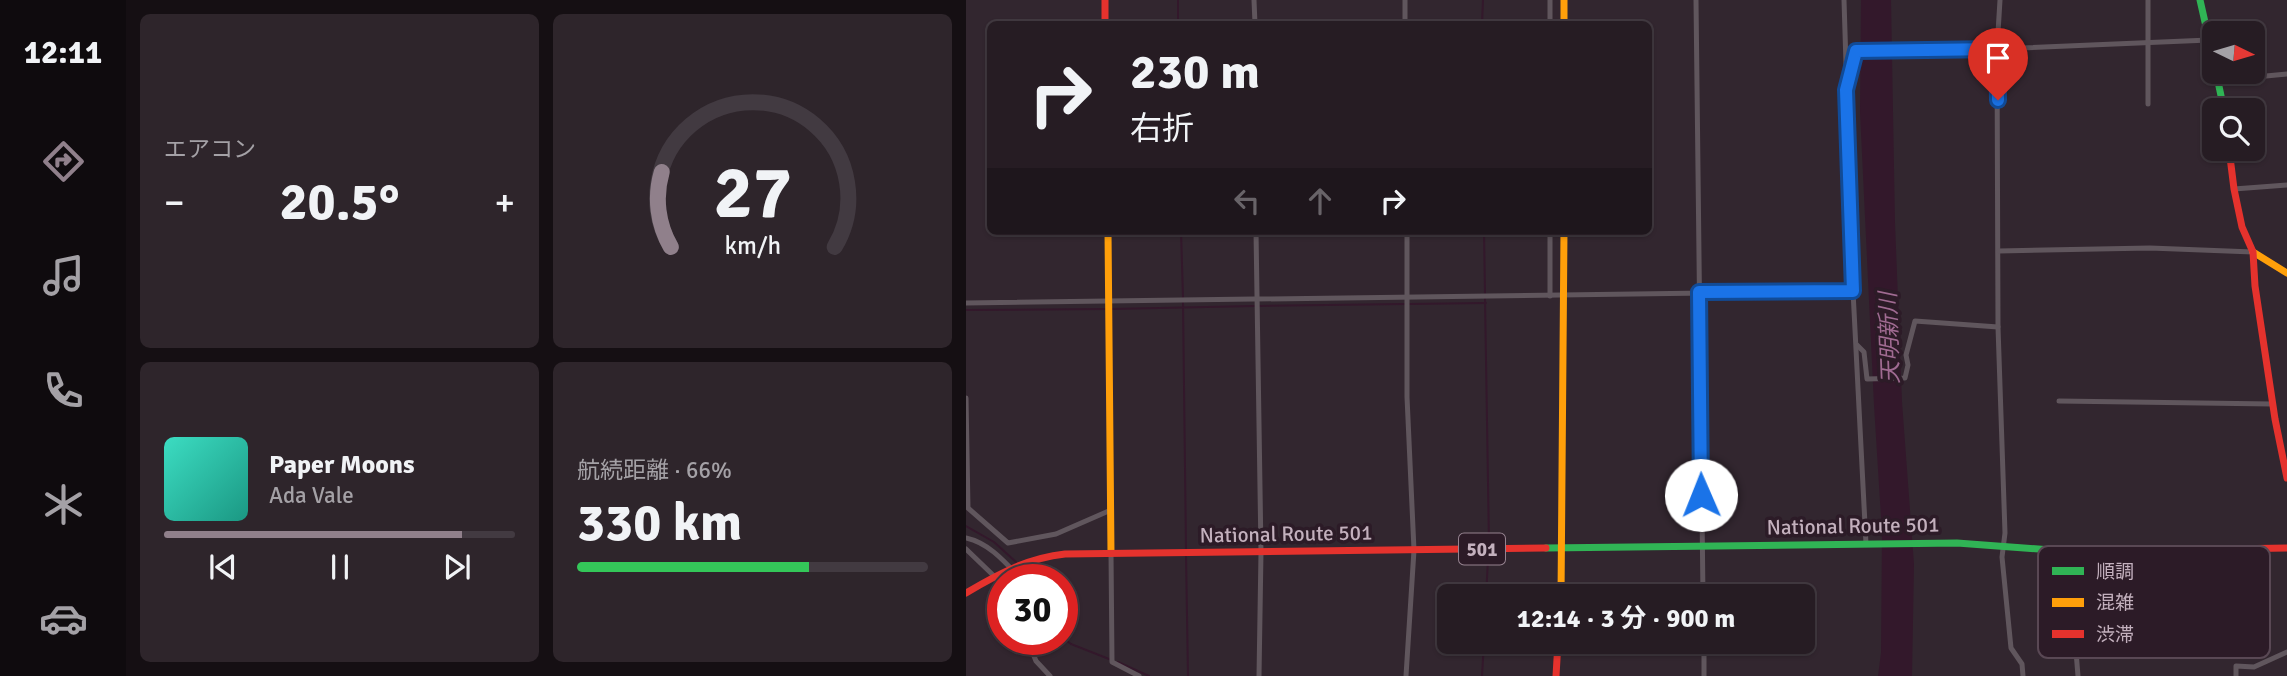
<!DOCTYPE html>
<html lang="ja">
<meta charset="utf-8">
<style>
body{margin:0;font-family:Signika,"Noto Sans JP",sans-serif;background:#2e252b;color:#f1f3f6;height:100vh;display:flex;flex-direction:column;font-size:26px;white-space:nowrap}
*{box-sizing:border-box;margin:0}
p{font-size:23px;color:#a4a1a6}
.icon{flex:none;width:38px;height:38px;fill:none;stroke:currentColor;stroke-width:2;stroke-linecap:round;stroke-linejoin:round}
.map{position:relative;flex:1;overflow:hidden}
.details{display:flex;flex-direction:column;gap:14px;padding:14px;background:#150f13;width:840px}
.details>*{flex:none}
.top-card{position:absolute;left:21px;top:21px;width:665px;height:214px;border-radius:10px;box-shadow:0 2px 5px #0004,0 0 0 2px #423a41;background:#261c23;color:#f1f3f6;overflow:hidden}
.needle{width:46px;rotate:95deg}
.controls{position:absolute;left:1236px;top:21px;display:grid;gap:14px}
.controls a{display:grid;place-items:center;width:63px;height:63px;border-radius:10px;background:#261c23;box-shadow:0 2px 5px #0004,0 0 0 2px #423a41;font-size:35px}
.speed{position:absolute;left:21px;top:564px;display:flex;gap:14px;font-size:35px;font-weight:700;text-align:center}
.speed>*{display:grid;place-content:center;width:91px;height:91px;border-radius:50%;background:#261c23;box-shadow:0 2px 5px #0004,0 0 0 2px #423a41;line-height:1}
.speed .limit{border:10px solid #d22;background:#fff;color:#111}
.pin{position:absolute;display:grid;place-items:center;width:60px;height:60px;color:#fff;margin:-72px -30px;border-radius:50% 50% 50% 0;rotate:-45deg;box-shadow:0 0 7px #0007}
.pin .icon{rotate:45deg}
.me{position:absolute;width:77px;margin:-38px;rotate:359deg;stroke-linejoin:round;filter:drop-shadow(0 0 5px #0008)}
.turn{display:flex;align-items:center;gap:24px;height:147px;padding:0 28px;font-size:32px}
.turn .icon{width:91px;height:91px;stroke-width:2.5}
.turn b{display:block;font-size:49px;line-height:60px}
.lanes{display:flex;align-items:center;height:66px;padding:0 28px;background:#0003;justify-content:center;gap:35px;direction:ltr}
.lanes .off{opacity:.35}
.big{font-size:52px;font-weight:700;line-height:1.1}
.details .widget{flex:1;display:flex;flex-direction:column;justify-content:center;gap:10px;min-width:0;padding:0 24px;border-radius:10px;background:#2e252b}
.details .dial{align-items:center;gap:0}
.dial svg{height:182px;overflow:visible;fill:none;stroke:#423a41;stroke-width:7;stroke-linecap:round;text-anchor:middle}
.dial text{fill:#f1f3f6;stroke:none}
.song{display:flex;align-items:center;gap:21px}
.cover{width:84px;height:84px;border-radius:10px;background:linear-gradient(135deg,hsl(170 70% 55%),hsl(170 70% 35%))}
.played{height:7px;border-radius:4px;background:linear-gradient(90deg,#90808b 85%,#423a41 85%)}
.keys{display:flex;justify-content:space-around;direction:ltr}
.heat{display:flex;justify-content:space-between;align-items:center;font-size:38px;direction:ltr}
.charge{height:10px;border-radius:5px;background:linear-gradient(90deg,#34c759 66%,#423a41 0)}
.details .tiles{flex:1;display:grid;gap:14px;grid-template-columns:repeat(2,1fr)}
.trip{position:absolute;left:471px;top:584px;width:378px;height:70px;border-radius:10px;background:#261c23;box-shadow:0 2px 5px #0004,0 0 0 2px #423a41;font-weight:700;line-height:70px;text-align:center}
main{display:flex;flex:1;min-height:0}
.menu{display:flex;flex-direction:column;width:126px;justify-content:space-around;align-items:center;background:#0f0b0e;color:#a4a1a6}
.menu .icon{width:49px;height:49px}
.menu .on{color:#90808b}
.menu b{font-size:32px;color:#f1f3f6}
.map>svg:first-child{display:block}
</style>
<main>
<nav class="menu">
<b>12:11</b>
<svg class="icon on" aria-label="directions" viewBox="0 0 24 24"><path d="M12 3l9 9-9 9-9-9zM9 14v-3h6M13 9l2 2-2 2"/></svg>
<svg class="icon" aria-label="music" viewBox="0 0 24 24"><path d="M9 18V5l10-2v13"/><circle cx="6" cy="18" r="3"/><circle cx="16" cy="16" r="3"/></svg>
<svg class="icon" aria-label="phone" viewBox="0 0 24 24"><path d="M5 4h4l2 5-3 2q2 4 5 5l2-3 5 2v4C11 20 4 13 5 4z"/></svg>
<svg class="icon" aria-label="climate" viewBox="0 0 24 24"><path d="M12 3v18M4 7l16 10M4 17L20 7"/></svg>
<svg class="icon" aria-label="car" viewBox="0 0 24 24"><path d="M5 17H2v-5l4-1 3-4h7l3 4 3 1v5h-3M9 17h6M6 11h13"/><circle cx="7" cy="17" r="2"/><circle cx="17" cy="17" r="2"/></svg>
</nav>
<section class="details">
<div class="tiles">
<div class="widget"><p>エアコン</p>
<div class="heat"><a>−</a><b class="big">20.5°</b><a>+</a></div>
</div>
<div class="widget dial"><svg viewBox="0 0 100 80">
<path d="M14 69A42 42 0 1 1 86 69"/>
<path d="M14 69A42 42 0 0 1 10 36" stroke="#90808b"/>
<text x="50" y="56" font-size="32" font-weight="700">27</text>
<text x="50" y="72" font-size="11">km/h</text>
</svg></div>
<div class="widget">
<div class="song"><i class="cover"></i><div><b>Paper Moons</b><p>Ada Vale</p></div></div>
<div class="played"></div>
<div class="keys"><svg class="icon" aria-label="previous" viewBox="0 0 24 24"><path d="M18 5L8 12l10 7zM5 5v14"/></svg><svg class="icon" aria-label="pause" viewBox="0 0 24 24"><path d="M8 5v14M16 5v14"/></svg><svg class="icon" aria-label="next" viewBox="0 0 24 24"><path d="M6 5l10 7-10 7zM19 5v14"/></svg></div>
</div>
<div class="widget"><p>航続距離 · 66%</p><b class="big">330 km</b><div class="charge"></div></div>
</div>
</section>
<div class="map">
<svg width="1321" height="676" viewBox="0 0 1321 676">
<rect width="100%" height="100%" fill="#32262f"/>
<polygon fill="#33182b" points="895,0 925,0 929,223 936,402 948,564 946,676 912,676 915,653 916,533 908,405 894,112"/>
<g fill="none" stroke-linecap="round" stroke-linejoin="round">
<g stroke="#33182b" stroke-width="2">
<polyline points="212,0 212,24"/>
<polyline points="516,24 517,0"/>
<polyline points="215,231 217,297"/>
<polyline points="518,231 519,293"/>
<polyline points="519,299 523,543"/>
<polyline points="217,303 220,549"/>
<polyline points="444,304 520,303"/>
<polyline points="293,306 438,304"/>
<polyline points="146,309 288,306"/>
<polyline points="0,310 141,309"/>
<polyline points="0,526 28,542 50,562"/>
<polyline points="220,555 222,676"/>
<polyline points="56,569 64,579"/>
<polyline points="520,597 522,559"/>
<polyline points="96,637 105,644 143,659"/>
<polyline points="152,662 183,676"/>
<polyline points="516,676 518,642"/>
</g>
<g stroke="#60565d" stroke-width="5">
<polyline points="288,0 289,24"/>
<polyline points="439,0 439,24"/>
<polyline points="730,0 737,597"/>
<polyline points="878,0 887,291 900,544"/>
<polyline points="1034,0 1031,49 1032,327 1039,533 1036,557 1045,648 1056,664 1057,676"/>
<polyline points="584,24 584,0"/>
<polyline points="1250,74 1269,73 1279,78 1321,74"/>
<polyline points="881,84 890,51 1031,49 1243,40"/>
<polyline points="1182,104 1182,0"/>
<polyline points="1268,189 1321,185"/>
<polyline points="290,231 295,552 293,676"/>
<polyline points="1033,251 1184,248 1287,252"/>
<polyline points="584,296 584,231"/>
<polyline points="0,303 887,291"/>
<polyline points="891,345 898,352 901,379 939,378 942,365 940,355 949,321 1032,327"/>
<polyline points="0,398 2,508 42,543 90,534 145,510"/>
<polyline points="1093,401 1306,404"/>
<path d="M0,538C23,543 39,562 55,579"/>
<polyline points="0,549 28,576 37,587"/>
<polyline points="1102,552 1112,676"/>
<polyline points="145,553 146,662 173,676"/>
<polyline points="61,639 70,661 84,676"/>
<polyline points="738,642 738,676"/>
<polyline points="440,676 448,550 441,397 441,231"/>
<polyline points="1270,676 1270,666 1288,667 1321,652"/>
</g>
<g stroke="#30b455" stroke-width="7">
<polyline points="1234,0 1248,62"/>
<polyline points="1250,72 1258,110"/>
<polyline points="580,548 991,543 1112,552 1140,551"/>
</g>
<g stroke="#ff9f0a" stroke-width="7">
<polyline points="598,0 598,24"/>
<polyline points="142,231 145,553"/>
<polyline points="1287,252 1321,273"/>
<polyline points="595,597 598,231"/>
</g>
<g stroke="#e5322d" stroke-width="7">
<polyline points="139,0 139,24"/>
<polyline points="1263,149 1268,189 1276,227 1287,252 1289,286 1309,419 1321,478"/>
<polyline points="1140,551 1321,548"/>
<path d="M0,593C32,574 62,558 99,554L580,548"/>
<polyline points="590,676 592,642"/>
</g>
</g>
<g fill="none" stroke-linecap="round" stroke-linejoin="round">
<defs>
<polyline id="route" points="735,495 733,292 887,291 880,90 890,51 1031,49 1032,100"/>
</defs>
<use href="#route" stroke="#114b97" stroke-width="18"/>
<use href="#route" stroke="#1a73e8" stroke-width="12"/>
</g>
<g text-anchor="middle" stroke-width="7" stroke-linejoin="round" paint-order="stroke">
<rect fill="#2c1b27" stroke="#968390" stroke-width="2" x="493" y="533.5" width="46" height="31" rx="5"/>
<g font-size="19" font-weight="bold" fill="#c3b0bd">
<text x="516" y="556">501</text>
</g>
<g font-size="21" fill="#c3b0bd" stroke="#2c1b27">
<text transform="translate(887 526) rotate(-1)" y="7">National Route 501</text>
<text transform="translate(320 534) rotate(-1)" y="7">National Route 501</text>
</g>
<g font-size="23" font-style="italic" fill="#a06b92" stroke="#2c1b27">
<text transform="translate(923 338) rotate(-92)" y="8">天明新川</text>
</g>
</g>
<rect x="1072" y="546" width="232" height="112" rx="10" fill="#2c1b27" stroke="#594854" stroke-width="2"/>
<rect x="1086" y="567" width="32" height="8" fill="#30b455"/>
<rect x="1086" y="598" width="32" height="9" fill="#ff9f0a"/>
<rect x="1086" y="630" width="32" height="8" fill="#e5322d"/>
<g font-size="19" fill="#c3b0bd">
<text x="1130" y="578">順調</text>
<text x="1130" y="609">混雑</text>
<text x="1130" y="641">渋滞</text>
</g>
</svg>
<div class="controls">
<a><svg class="needle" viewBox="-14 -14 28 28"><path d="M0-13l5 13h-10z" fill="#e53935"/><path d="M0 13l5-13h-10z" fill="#a4a1a6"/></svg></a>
<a><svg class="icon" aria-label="search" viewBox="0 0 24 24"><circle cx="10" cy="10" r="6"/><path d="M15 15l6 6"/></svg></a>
</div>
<div class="speed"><div class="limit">30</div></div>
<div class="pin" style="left:1032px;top:100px;background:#d93025"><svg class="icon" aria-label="arrive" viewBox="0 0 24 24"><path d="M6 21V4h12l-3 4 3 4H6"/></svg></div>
<svg class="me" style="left:735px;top:495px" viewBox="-20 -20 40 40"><circle r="19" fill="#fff"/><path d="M0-13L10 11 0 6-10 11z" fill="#1a73e8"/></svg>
<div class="trip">12:14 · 3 分 · 900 m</div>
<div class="top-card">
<div class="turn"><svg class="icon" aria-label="right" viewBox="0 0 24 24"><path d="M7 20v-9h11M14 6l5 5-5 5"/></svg><div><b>230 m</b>右折</div></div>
<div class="lanes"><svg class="icon off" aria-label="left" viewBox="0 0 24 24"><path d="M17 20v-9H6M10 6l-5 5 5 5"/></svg><svg class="icon off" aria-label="ahead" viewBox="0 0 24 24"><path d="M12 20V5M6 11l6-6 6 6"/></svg><svg class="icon" aria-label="right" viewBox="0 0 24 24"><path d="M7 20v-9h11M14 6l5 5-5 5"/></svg></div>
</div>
</div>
</main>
